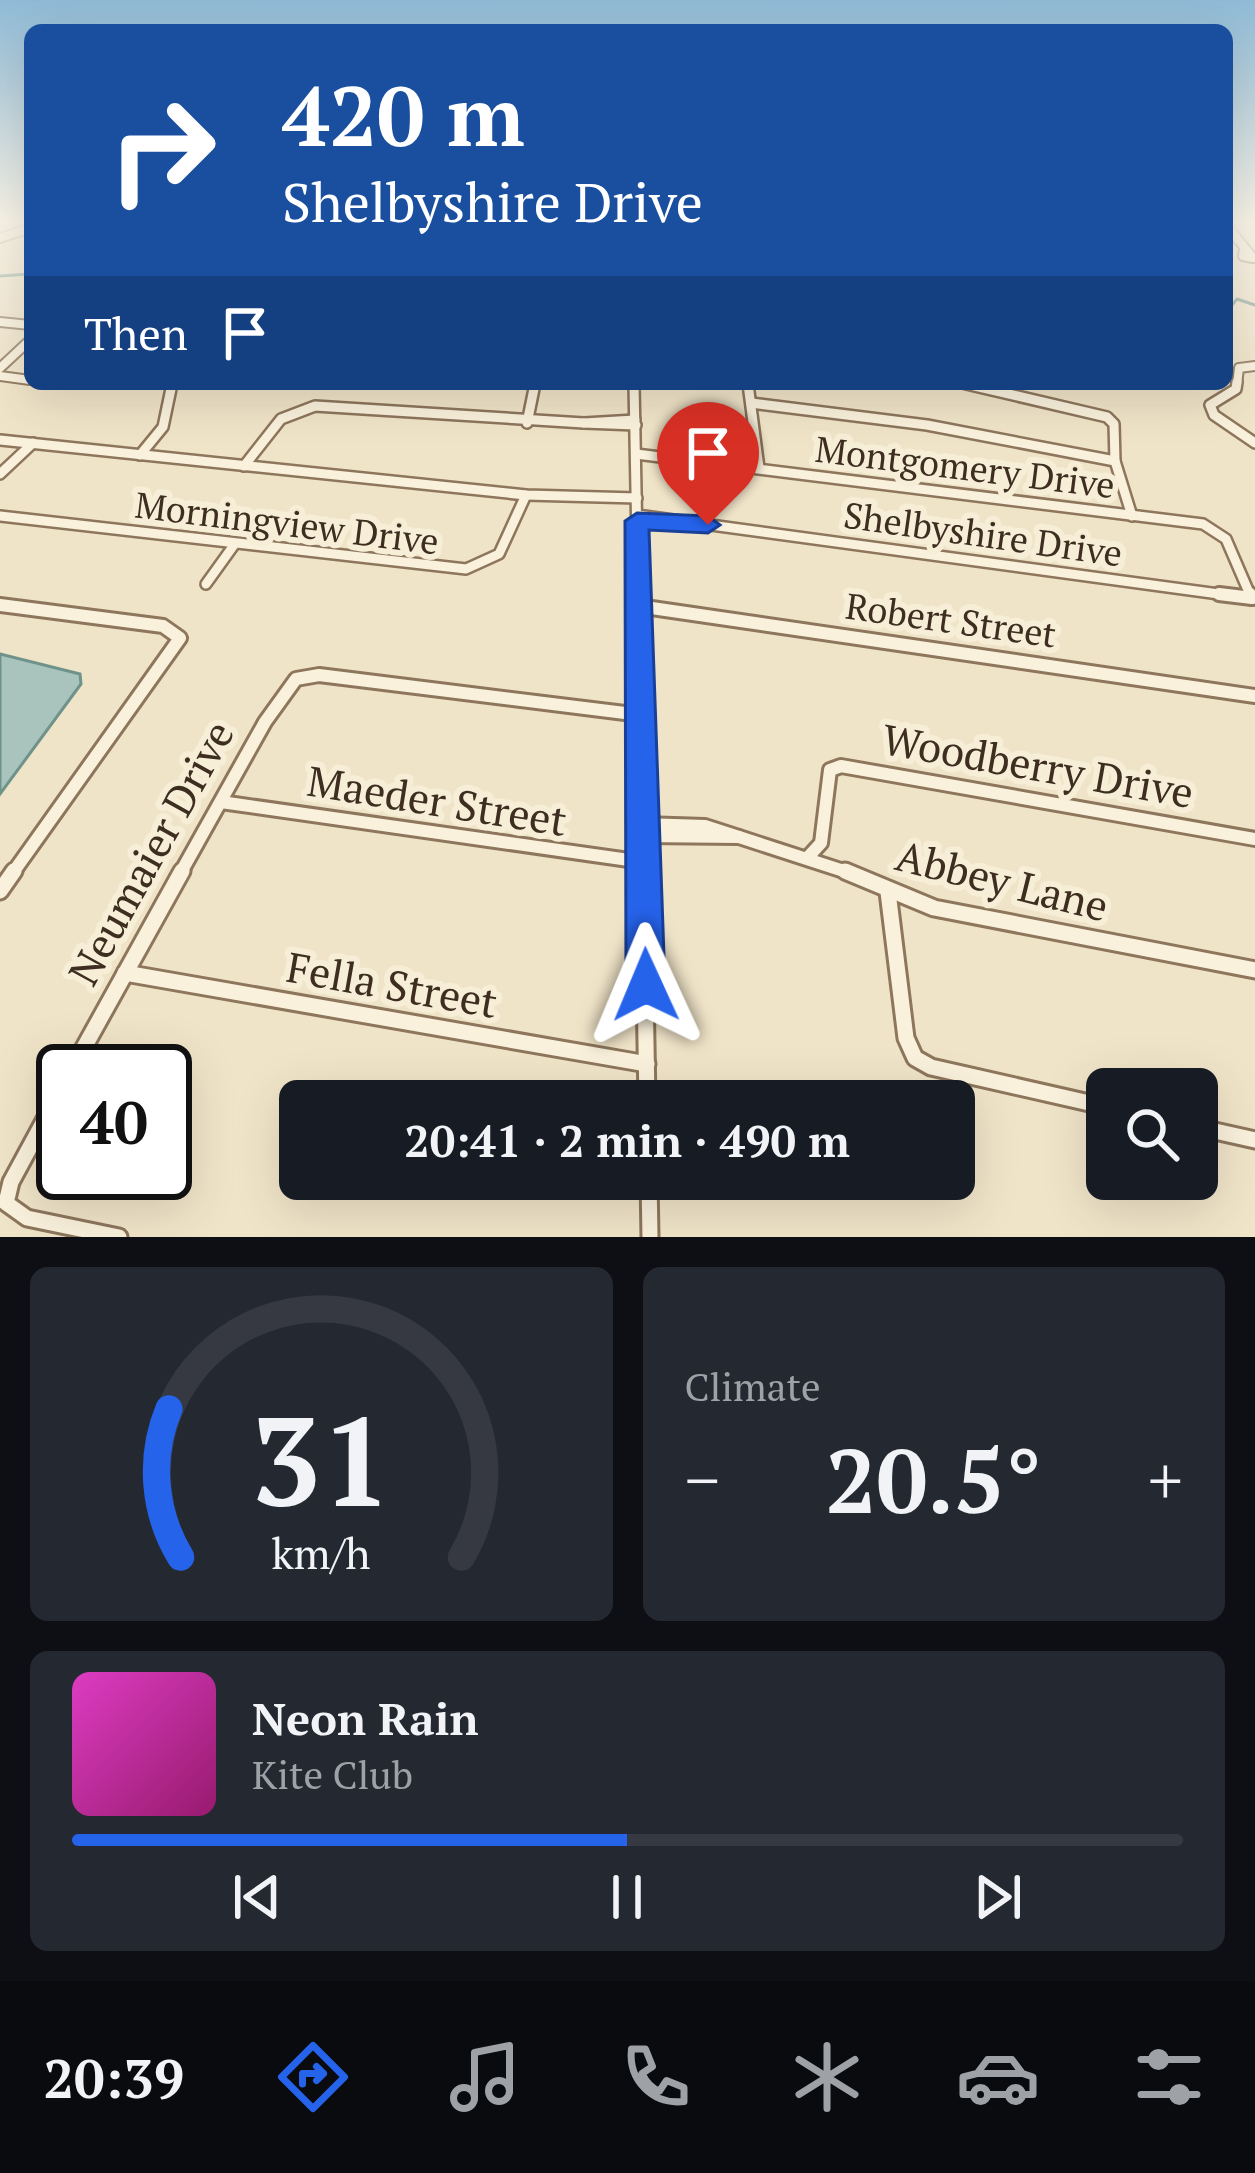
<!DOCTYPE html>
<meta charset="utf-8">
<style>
body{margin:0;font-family:"PT Serif",serif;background:#242831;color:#f1f3f6;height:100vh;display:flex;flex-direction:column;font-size:45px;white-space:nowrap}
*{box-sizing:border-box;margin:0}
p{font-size:39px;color:#9ea1a6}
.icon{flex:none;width:66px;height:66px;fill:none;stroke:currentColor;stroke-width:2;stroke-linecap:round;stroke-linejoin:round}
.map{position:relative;height:1237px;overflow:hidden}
.side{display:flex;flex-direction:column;gap:30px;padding:30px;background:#0d0f14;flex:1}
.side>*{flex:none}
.top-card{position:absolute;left:24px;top:24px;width:1209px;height:366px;border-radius:18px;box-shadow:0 12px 48px #0002;background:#1a4fa0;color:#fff;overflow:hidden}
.fabs{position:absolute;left:1086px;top:1068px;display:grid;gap:24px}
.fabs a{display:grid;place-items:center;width:132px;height:132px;border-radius:18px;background:#171b24;box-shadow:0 12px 48px #0002;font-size:60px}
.speed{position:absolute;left:36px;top:1044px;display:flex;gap:24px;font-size:60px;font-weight:700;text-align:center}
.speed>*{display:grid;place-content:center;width:156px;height:156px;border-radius:50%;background:#171b24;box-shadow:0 12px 48px #0002;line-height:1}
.speed .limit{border:6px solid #111;border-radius:18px;background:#fff;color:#111}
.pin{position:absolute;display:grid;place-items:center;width:102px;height:102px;color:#fff;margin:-123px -51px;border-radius:50% 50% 50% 0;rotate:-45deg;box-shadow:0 0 12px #0007}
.pin .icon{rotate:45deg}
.me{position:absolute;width:132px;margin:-66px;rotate:359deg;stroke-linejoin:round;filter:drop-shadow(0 0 9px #0008)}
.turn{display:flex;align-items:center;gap:42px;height:252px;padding:0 60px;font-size:54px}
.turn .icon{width:156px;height:156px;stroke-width:2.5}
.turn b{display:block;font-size:84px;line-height:102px}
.then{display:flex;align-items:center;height:114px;padding:0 60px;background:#0003;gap:24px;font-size:45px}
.big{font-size:90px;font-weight:600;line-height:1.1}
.side .tile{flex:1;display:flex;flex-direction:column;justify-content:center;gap:18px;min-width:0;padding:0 42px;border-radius:18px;background:#242831}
.side .dial{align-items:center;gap:0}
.dial svg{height:312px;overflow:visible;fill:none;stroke:#363941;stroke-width:7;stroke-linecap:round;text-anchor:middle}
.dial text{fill:#f1f3f6;stroke:none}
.song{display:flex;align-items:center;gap:36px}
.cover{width:144px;height:144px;border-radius:18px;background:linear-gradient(135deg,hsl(310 70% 55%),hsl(320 70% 35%))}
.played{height:12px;border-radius:6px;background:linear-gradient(90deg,#2563eb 50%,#363941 50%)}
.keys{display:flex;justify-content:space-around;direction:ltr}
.heat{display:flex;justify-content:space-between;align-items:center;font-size:66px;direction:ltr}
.side .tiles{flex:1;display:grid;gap:30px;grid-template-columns:1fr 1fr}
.tile:last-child{grid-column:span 2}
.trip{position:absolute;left:279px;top:1080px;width:696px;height:120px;border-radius:18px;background:#171b24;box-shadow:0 12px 48px #0002;font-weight:600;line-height:120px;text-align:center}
.tab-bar{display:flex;height:192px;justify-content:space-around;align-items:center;background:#090b0e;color:#9ea1a6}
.tab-bar .icon{width:84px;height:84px}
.tab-bar .active{color:#2563eb}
.tab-bar b{font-size:54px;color:#f1f3f6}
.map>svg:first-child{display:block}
</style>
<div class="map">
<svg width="1255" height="1237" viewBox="0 0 1255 1237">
<rect width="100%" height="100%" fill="#f0e4c8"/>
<polygon fill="#a9c4bc" stroke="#6f938a" stroke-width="3" points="0,654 80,674 81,684 0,794"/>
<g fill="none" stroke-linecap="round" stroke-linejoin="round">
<g stroke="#6f938a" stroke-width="3">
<polyline points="0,276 30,274"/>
<polyline points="1227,311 1237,299 1255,305"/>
</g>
<defs>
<g id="minor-far3">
<polyline points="1227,226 1253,258 1243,256 1244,250"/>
<polyline points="0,238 30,228"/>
<polyline points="0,322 30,325"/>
<polyline points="0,368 30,340"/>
<polyline points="0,376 30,380"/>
<polyline points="966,384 971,385"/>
<polyline points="1237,385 1239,368 1255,366"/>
</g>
<g id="minor-far2">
<polyline points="1237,382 1236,389 1210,405 1214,415 1255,443"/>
<polyline points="634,384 638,597"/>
<polyline points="748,384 759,468"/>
<polyline points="966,384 1107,417 1114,424 1115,461 1132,516"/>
<polyline points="751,403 927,425 1115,461"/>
<polyline points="635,420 584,423 636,425"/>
<polyline points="527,423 535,384"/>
<polyline points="0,440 526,495 637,498"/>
<polyline points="636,454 1203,524 1226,539 1251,597"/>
<polyline points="140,455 163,427 172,384"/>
<polyline points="244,466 281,419 315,406 584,423"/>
<polyline points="0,474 33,443"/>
<polyline points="637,515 1241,597"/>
<polyline points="0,516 466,569 499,554 526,495"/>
<polyline points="206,584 234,545"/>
</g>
<g id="minor-far1">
<polyline points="638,594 643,874"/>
<polyline points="1219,594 1252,598"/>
<polyline points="1250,594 1252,598"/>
<polyline points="0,605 163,626 180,638 12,874"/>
<polyline points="638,606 1255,696"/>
<polyline points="221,802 643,862"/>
<polyline points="643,824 705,826 739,837 643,836"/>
<polyline points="739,837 853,874"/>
<polyline points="809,856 821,843 830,770 841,766 1255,839"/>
<polyline points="180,874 265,722 296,679 319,675 641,715"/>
</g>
<g id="minor">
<polyline points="643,871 647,1101"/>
<polyline points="845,871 934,908 1255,970"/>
<polyline points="0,891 14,871"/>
<polyline points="888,892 906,1038 915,1058 931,1067 1107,1107"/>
<polyline points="125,973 647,1064"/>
<polyline points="71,1071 182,871"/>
<polyline points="63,1086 11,1182 6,1203 27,1218 119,1237"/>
<polyline points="1197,1127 1255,1140"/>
<polyline points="649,1179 650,1237"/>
</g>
</defs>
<use href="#minor-far3" stroke="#8d765c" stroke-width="12"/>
<use href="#minor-far2" stroke="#8d765c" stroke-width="14"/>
<use href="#minor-far1" stroke="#8d765c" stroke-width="18"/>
<use href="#minor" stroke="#8d765c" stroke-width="21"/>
<use href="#minor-far3" stroke="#faf1dc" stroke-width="8"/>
<use href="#minor-far2" stroke="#faf1dc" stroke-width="9"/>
<use href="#minor-far1" stroke="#faf1dc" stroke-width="12"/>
<use href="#minor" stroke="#faf1dc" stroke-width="15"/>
</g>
<linearGradient id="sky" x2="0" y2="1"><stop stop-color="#8fbad6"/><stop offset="0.56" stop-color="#f8f3e6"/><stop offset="1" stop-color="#f8f3e6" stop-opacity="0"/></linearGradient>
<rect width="1255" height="396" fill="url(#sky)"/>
<polygon fill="#2563eb" stroke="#184099" stroke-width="3" points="637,513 708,516 720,525 708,533 649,530 665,985 659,999 646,1004 632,999 626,985 625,521"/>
<g text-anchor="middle" stroke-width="12" stroke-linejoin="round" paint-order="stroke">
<g font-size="36" fill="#3d2e20" stroke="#f7eed8">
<text transform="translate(965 467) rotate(7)" y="13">Montgomery Drive</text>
<text transform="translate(287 523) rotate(7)" y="13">Morningview Drive</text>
<text transform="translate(983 534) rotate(8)" y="13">Shelbyshire Drive</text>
<text transform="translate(951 620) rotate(8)" y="13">Robert Street</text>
</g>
<g font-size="42" fill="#3d2e20" stroke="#f7eed8">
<text transform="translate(1038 766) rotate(10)" y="15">Woodberry Drive</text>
<text transform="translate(437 801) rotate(9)" y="15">Maeder Street</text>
<text transform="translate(151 853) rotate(-61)" y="15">Neumaier Drive</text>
<text transform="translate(1002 881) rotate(14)" y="15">Abbey Lane</text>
<text transform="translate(392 985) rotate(10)" y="15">Fella Street</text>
</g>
</g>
</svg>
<div class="fabs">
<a><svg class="icon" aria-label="search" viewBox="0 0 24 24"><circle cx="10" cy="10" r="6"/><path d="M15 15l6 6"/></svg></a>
</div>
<div class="speed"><div class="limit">40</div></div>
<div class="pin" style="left:708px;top:525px;background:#d93025"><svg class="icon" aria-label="arrive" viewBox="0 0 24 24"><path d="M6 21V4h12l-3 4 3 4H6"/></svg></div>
<svg class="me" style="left:646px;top:985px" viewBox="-20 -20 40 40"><path d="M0-17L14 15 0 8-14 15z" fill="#2563eb" stroke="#fff" stroke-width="4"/></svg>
<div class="trip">20:41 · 2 min · 490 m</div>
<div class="top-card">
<div class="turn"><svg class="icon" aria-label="right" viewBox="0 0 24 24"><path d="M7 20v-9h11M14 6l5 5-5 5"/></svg><div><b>420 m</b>Shelbyshire Drive</div></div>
<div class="then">Then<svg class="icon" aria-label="arrive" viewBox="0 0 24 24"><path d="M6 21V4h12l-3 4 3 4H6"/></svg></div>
</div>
</div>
<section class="side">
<div class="tiles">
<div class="tile dial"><svg viewBox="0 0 100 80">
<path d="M14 69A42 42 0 1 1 86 69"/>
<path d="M14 69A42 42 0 0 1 11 31" stroke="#2563eb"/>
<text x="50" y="56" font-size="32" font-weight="700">31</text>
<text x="50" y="72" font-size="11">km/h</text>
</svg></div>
<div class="tile"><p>Climate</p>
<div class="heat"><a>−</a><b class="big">20.5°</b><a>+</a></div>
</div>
<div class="tile">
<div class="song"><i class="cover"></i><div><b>Neon Rain</b><p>Kite Club</p></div></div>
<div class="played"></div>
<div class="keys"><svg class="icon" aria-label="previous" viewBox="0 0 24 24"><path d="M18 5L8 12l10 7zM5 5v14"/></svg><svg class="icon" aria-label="pause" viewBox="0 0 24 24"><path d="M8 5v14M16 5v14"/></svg><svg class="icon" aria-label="next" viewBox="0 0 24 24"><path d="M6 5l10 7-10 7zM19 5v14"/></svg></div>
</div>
</div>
</section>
<nav class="tab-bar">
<b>20:39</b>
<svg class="icon active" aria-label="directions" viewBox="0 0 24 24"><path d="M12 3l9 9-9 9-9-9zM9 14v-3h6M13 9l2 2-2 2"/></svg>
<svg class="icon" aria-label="music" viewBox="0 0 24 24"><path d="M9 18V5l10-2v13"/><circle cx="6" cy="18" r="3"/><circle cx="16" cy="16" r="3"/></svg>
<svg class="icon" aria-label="phone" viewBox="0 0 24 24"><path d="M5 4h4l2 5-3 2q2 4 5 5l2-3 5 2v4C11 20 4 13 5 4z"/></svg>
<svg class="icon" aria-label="climate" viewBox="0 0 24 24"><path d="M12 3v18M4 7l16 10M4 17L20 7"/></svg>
<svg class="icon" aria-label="car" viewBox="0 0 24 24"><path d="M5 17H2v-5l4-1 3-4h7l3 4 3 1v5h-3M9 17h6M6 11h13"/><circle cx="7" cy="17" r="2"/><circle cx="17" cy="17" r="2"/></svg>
<svg class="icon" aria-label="filters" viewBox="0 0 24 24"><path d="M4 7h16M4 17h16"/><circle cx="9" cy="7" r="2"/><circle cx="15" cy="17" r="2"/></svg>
</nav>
